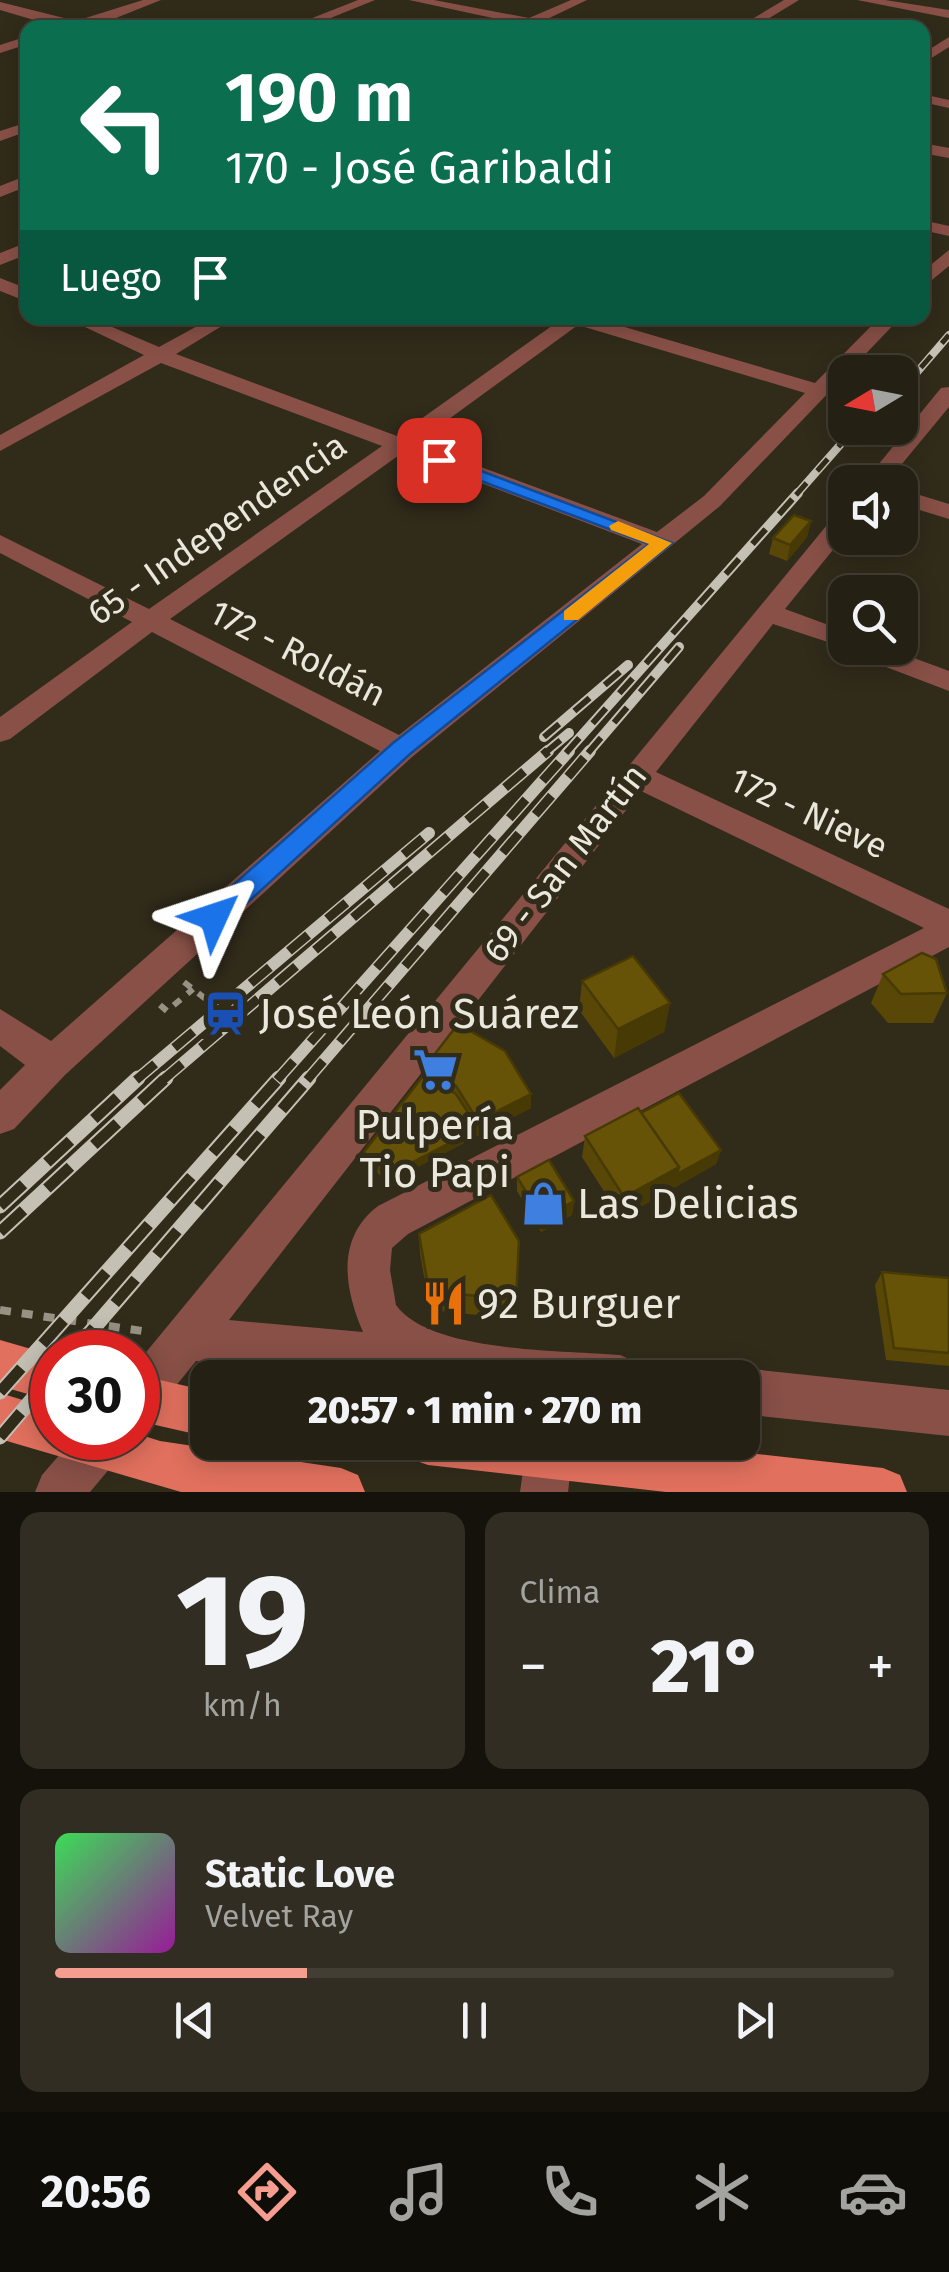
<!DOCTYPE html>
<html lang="es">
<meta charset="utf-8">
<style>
body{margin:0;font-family:"Fira Sans",sans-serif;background:#312d22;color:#f1f3f6;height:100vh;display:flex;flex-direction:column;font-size:38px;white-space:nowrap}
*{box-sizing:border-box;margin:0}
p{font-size:32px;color:#a3a3a0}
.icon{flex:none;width:55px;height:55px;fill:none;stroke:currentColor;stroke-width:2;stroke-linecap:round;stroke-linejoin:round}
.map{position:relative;height:1492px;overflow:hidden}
.sheet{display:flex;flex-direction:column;gap:20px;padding:20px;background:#14120b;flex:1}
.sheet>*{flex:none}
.hud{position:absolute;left:20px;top:20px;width:910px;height:305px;border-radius:20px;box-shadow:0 5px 25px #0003,0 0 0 2px #423e34;background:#0b6e4f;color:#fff;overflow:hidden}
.needle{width:65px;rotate:260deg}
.tools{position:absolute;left:828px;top:355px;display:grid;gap:20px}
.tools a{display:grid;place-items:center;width:90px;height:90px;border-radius:20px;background:#252014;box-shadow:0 5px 25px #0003,0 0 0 2px #423e34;font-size:50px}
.speed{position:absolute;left:30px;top:1330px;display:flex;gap:20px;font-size:50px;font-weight:700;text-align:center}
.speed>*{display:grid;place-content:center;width:130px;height:130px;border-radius:50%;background:#252014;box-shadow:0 5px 25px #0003,0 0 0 2px #423e34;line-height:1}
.speed .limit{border:15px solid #d22;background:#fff;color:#111}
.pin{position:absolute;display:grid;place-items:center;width:85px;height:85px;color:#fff;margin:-42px;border-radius:20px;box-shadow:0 5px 15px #0006}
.me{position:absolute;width:110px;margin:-55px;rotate:48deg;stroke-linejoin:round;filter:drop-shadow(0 0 8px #0008)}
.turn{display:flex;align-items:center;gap:35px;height:210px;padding:0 40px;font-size:45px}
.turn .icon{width:130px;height:130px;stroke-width:2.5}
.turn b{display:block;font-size:70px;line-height:85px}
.then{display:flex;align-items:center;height:95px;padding:0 40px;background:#0003;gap:20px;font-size:38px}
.big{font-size:75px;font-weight:800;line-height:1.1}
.sheet .widget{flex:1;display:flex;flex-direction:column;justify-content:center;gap:15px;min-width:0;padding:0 35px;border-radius:20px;background:#312d22}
.sheet .dial{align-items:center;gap:0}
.dial b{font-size:130px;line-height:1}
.song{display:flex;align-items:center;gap:30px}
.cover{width:120px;height:120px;border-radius:15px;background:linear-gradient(135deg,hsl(130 70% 55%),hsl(300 70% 35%))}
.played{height:10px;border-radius:5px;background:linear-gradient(90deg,#f59d8f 30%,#423e34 30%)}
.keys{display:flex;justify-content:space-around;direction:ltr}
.heat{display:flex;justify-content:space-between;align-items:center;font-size:55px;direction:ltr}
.sheet .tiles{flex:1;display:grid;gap:20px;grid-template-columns:1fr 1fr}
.widget:last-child{grid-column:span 2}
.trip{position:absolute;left:190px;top:1360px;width:570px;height:100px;border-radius:20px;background:#252014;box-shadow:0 5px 25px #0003,0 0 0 2px #423e34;font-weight:800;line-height:100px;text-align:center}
.dock{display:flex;height:160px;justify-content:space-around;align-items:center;background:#0f0d08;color:#a3a3a0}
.dock .icon{width:70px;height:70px}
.dock .selected{color:#f59d8f}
.dock b{font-size:45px;color:#f1f3f6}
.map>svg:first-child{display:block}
</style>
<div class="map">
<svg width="949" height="1492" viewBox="0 0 949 1492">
<rect width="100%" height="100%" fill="#312b1a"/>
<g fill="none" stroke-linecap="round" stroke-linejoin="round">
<g stroke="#969284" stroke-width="6" stroke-dasharray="9 9" stroke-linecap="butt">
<polyline points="184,982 207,1000"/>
<polyline points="160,1005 167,1011 193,989"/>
</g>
<polyline stroke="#969284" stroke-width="8" stroke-dasharray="11 11" stroke-linecap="butt" points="0,1310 149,1332"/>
<g fill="#885047" fill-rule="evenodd">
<polygon points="143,0 161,0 91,28 61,28 0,10 0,2 76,21"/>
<polygon points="358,0 375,0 306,28 287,28"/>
<polygon points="409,0 434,0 529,18 571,0 587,0 543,21 567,28 539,28"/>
<polygon points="784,0 799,0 753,28 737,28"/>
<polygon points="857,0 885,0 949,10 949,18"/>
<polygon points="28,36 28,44 0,53 0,45"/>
<polygon points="949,37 949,47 922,64 922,54"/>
<polygon points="922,94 949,100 949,108 922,102"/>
<polygon points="28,122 28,131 0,141 0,131"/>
<polygon points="922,143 949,148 949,158 922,153"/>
<polygon points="28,175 28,186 0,197 0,186"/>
<polygon points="922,220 949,226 949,236 922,230"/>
<polygon points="28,242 28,254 0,265 0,253"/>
<polygon points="949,250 949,266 922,288 922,272"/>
<polygon points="0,278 28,289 28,302 0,291"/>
<path d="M66,318H91L159,347L212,318H235L176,354L397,436L563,318H594L815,383L879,318H900L720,506L412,757L65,1075L14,1129L0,1134V1090L25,1065L0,1046V1009L51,1041L380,751L152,632L10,739L0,742V717L132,622L0,553V535L149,609L382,446L161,363L0,451V435L144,355ZM578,325L805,393L704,496L657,532L416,443ZM402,453L642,544L399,735L170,619Z"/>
<polygon points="949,387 949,407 887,482 864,482 941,388"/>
<polygon points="900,489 949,504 949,519 900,504"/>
<path d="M845,512V535L785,609L845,631V648H887L949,671V691L852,654L849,649L773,624L656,772L949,909V947L408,1234L392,1248L390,1270L396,1305C430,1353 563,1350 620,1355L636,1362L643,1378H372L196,1361L154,1413L138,1420V1362L836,514ZM641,791L924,928L378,1206C336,1238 344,1288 363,1332L229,1320Z"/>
<polygon points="742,1368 949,1390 949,1436 742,1414 742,1378 725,1378"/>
<polygon points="74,1438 127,1438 121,1455 90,1492 35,1492 42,1475"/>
<polygon points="527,1442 574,1442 568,1492 520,1492"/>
</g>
<g fill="#e1705e" fill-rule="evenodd">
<polygon points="0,1340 52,1355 52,1401 0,1386"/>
<polygon points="138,1375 208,1391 208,1437 138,1421"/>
<polygon points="0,1393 52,1409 52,1438 138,1438 138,1434 160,1441 341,1468 358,1475 365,1492 181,1492 0,1439"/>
<polygon points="405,1442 649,1442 883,1468 900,1475 907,1492 666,1492 428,1465 411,1459"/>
</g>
<defs>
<g id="rail-far3">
<polyline points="900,392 949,335"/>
<polyline points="796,495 855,428"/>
</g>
<g id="rail-far2">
<polyline points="544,737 628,665"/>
<polyline points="545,753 569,733"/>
<polyline points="566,753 798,493"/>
<polyline points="588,753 679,647"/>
</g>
<g id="rail-far1">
<polyline points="136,1080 429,833"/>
<polyline points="163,1080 548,751"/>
<polyline points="277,1080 569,751"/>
<polyline points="307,1080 590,751"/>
</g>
<g id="rail">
<polyline points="0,1206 138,1078"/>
<polyline points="0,1232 166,1078"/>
<polyline points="73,1352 309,1078"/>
<polyline points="0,1392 279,1078"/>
<polyline points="0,1437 52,1376"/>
</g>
</defs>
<use href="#rail-far3" stroke="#c4c0b4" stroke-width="8"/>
<use href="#rail-far2" stroke="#c4c0b4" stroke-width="10"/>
<use href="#rail-far1" stroke="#c4c0b4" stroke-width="12"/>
<use href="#rail" stroke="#c4c0b4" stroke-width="15"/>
<use href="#rail-far3" stroke="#312b1a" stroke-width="5" stroke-dasharray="16" stroke-linecap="butt"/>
<use href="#rail-far2" stroke="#312b1a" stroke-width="6" stroke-dasharray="20" stroke-linecap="butt"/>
<use href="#rail-far1" stroke="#312b1a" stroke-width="9" stroke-dasharray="25" stroke-linecap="butt"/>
<use href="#rail" stroke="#312b1a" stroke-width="11" stroke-dasharray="32" stroke-linecap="butt"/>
</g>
<g fill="#584706">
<polygon points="811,521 807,537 787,561 769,554 773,538"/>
<polygon points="883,974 947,993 933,1023 888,1023 871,1003"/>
<polygon points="582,981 670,1003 664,1032 614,1058 579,1010"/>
<polygon points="424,1068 531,1108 387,1183 365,1159 364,1152 424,1075"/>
<polygon points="641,1113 721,1150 716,1164 621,1218 582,1157 585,1136"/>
<polygon points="517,1177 574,1201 572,1215 541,1232 517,1191"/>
<polygon points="419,1234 519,1241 514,1319 430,1310 420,1254"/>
<polygon points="882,1272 949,1278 949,1366 886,1360 875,1285"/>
</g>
<g fill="#473a05">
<polygon points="811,521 807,537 787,561 790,545"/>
<polygon points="670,1003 664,1032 614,1058 618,1029"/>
<polygon points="531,1094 531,1108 478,1136 478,1121"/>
<polygon points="478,1128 478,1136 387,1183 386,1176"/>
<polygon points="721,1150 716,1164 621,1218 624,1197 679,1167"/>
<polygon points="574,1201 572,1215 541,1232 542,1218"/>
</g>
<g fill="#665307" stroke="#473a05" stroke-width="2.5">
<polygon points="794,515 811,521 790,545 773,538"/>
<polygon points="922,953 936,959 947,993 901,994 883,974"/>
<polygon points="633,956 670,1003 618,1029 582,981"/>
<polygon points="458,1024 505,1051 531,1094 478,1121 456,1086 424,1068"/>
<polygon points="424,1075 456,1094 478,1128 386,1176 364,1152"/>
<polygon points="679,1093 721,1150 677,1174 679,1167 641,1113"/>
<polygon points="638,1108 679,1167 624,1197 585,1136"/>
<polygon points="549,1160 574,1201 542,1218 517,1177"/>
<polygon points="491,1195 519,1241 516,1300 429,1291 419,1234"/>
<polygon points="882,1272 949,1278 949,1353 894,1348"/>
</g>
<polygon fill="#1a73e8" stroke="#114b97" stroke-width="2.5" points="439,455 672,543 410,754 224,924 214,927 205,924 202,917 205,910 393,743 649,544 433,463 430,460"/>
<polygon fill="#f59e0b" points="618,521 672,543 578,620 564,620 564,611 649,544 611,530 609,526"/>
<defs>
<symbol id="station-bare" viewBox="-9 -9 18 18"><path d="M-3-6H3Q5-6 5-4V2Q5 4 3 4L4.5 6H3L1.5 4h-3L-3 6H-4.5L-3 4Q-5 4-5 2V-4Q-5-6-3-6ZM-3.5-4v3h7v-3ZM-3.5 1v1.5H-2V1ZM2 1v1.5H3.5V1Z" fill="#1a4fb4" stroke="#312b1a" stroke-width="2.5" paint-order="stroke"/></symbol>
<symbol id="supermarket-bare" viewBox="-9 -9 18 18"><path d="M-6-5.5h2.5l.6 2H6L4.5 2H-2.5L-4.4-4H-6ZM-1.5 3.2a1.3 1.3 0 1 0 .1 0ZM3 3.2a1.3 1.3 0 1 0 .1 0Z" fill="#3f7fe0" stroke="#312b1a" stroke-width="2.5" paint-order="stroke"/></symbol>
<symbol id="shop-bare" viewBox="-9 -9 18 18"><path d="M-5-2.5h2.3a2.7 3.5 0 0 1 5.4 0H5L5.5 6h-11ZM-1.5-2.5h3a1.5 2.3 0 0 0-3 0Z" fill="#3f7fe0" stroke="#312b1a" stroke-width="2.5" paint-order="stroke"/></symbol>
<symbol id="restaurant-bare" viewBox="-9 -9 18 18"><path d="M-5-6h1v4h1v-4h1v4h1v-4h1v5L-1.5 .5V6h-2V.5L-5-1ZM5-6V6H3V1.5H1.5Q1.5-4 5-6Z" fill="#e8710a" stroke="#312b1a" stroke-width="2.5" paint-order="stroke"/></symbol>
</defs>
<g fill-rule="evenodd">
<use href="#station-bare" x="194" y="982" width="63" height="63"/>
<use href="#supermarket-bare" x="404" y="1038" width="63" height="63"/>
<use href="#shop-bare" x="512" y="1172" width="63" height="63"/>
<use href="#restaurant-bare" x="412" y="1272" width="63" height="63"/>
</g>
<g text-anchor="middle" stroke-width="10" stroke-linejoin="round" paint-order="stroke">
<g font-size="35" fill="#eae7dc" stroke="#312b1a">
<text transform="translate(217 529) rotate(-35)" y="12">65 - Independencia</text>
<text transform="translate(298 653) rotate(27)" y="12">172 - Roldán</text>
<text transform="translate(809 813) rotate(25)" y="12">172 - Nieve</text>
<text transform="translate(565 863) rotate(-52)" y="12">69 - San Martín</text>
</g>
<g font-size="42" fill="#eae7dc" stroke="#312b1a" text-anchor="start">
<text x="259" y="1028">José León Suárez</text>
<text x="435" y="1139" text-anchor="middle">Pulpería<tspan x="435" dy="48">Tio Papi</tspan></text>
<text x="577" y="1218">Las Delicias</text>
<text x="477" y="1318">92 Burguer</text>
</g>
</g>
</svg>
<div class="tools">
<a><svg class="needle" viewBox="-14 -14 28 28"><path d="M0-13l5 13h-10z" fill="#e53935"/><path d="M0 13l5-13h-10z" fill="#a3a3a0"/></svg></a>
<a><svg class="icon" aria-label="sound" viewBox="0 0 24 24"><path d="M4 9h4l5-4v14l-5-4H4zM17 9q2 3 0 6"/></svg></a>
<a><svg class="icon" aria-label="search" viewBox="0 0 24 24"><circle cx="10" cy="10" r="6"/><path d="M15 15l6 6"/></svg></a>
</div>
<div class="speed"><div class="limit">30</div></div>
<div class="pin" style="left:439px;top:460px;background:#d93025"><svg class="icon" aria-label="arrive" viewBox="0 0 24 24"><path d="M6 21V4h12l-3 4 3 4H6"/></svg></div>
<svg class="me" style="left:214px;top:917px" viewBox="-20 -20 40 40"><path d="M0-17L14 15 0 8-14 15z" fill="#1a73e8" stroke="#fff" stroke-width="4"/></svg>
<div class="trip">20:57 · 1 min · 270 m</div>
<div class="hud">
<div class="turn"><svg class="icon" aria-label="left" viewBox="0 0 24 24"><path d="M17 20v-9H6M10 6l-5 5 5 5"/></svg><div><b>190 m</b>170 - José Garibaldi</div></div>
<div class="then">Luego<svg class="icon" aria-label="arrive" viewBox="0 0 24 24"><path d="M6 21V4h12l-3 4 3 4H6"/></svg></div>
</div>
</div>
<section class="sheet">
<div class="tiles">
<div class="widget dial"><b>19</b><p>km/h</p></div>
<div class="widget"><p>Clima</p>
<div class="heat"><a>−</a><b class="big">21°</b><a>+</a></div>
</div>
<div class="widget">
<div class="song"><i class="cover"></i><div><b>Static Love</b><p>Velvet Ray</p></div></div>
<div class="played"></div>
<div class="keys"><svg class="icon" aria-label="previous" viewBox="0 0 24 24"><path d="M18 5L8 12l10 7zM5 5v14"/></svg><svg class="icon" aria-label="pause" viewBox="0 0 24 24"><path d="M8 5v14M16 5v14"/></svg><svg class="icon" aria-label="next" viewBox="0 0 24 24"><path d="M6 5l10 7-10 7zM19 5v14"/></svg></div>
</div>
</div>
</section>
<nav class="dock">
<b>20:56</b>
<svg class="icon selected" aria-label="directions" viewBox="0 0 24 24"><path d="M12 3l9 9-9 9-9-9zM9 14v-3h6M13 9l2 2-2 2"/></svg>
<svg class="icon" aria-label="music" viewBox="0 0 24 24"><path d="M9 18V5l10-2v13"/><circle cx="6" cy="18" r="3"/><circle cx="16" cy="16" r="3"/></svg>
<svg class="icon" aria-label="phone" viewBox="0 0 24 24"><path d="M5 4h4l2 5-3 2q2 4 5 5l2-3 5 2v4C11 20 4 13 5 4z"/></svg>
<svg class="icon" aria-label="climate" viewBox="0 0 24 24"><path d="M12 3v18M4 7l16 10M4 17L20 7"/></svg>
<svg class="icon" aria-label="car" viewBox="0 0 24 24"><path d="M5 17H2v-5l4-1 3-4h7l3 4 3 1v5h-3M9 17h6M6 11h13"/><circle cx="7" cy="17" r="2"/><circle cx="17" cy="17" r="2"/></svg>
</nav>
